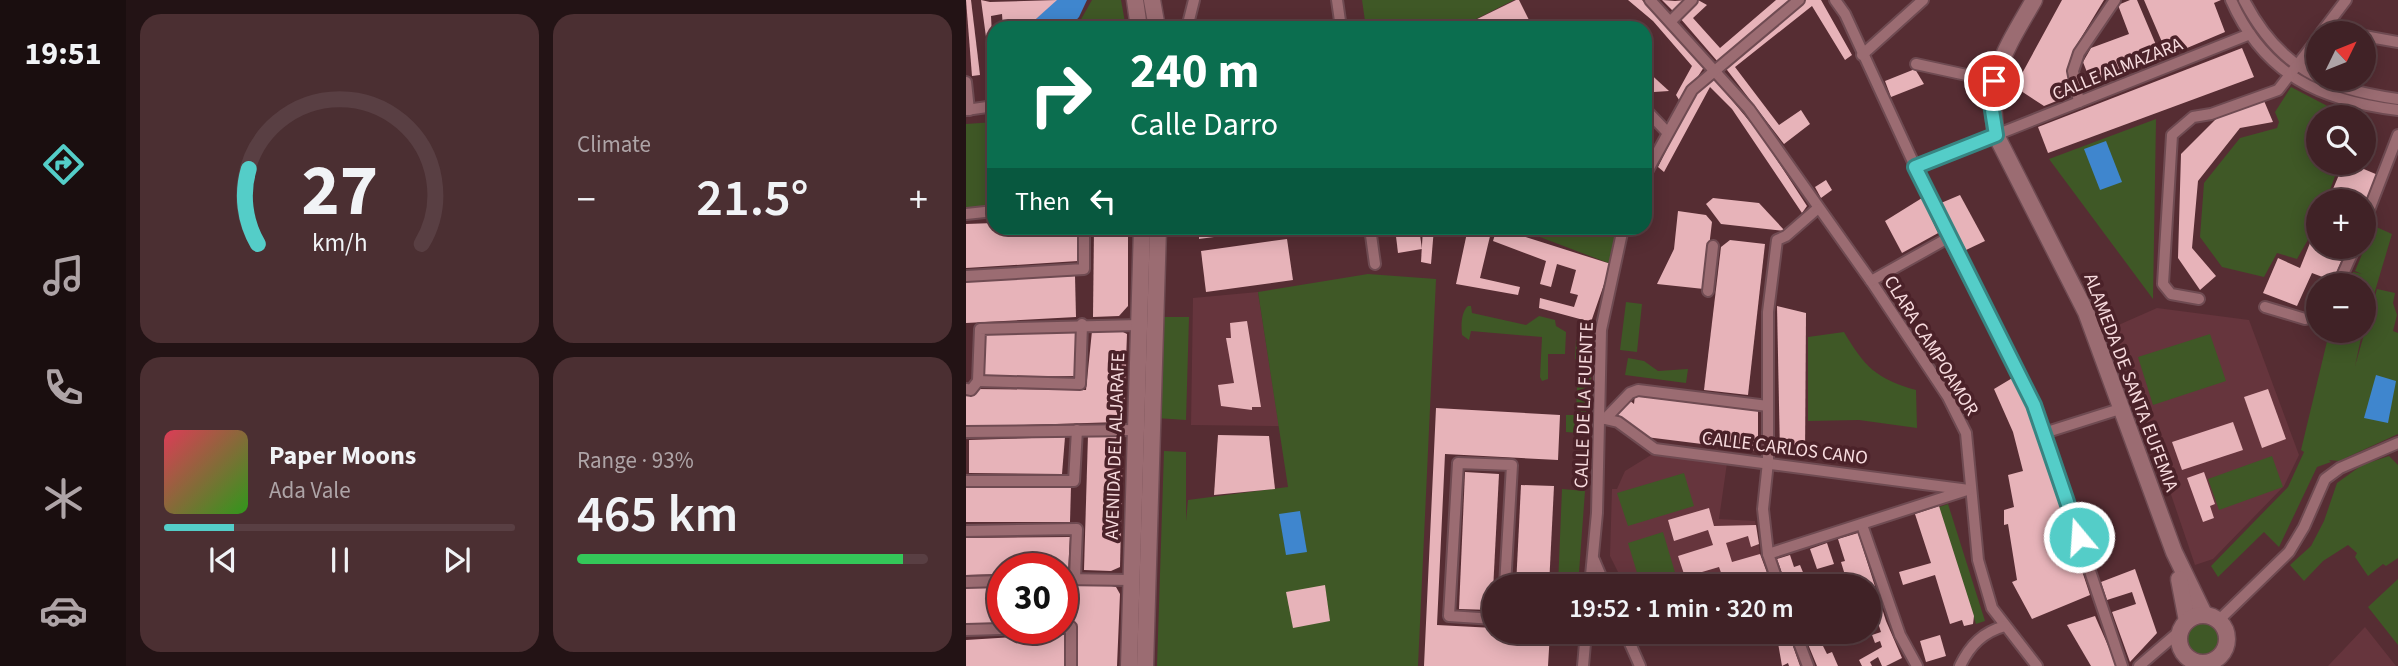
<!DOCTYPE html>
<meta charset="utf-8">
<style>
body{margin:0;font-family:"Source Sans 3",sans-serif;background:#4b2f32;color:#f1f3f6;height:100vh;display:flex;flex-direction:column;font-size:26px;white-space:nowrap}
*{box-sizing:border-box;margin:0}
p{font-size:23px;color:#aea4a7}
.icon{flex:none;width:38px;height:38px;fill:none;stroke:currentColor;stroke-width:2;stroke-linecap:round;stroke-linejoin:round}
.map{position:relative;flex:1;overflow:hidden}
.details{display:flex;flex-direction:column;gap:14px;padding:14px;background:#231315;width:840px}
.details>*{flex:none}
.banner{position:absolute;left:21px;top:21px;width:665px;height:214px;border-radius:21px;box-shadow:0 4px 18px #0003,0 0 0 2px #593f43;background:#0b6e4f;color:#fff;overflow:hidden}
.needle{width:46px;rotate:47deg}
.controls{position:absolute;left:1340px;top:21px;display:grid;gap:14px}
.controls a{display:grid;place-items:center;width:70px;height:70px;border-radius:50%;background:#402226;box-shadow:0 4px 18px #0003,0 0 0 2px #593f43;font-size:35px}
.speed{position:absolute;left:21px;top:553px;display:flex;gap:14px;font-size:35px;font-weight:700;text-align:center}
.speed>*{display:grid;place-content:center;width:91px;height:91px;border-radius:50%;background:#402226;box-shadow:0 4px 18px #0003,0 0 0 2px #593f43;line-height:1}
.speed .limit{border:10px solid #d22;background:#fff;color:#111}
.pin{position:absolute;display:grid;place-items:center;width:60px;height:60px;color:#fff;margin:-30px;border:4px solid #fff;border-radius:50%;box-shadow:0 2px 7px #0007}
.me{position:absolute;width:77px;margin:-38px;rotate:342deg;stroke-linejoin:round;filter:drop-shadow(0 0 5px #0008)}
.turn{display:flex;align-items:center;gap:24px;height:147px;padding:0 28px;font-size:32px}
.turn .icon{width:91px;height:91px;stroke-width:2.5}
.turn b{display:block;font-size:49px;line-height:60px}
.then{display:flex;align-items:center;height:66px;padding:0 28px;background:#0003;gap:14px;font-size:26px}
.big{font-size:52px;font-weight:600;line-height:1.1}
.details .tile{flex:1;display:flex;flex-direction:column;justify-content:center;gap:10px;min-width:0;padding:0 24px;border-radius:21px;background:#4b2f32}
.details .dial{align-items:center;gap:0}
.dial svg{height:182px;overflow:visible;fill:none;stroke:#593f43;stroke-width:7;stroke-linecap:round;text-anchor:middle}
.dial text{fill:#f1f3f6;stroke:none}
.song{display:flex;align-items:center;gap:21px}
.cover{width:84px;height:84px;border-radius:10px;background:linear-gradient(135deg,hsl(350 70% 55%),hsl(110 70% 35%))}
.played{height:7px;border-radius:4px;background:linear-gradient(90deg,#54cdc8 20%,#593f43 20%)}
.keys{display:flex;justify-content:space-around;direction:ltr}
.heat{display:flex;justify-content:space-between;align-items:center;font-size:38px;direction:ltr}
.charge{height:10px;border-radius:5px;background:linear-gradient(90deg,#34c759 93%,#593f43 0)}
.details .tiles{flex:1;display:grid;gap:14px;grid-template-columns:repeat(2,1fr)}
.trip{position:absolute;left:516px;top:574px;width:399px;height:70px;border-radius:35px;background:#402226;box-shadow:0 4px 18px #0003,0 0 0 2px #593f43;font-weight:600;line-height:70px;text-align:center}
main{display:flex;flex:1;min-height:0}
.tabs{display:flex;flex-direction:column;width:126px;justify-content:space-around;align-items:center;background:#1a0e0f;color:#aea4a7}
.tabs .icon{width:49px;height:49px}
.tabs .selected{color:#54cdc8}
.tabs b{font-size:32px;color:#f1f3f6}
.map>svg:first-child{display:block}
</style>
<main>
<nav class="tabs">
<b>19:51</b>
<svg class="icon selected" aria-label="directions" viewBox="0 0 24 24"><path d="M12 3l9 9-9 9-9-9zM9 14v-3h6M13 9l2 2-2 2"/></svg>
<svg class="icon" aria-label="music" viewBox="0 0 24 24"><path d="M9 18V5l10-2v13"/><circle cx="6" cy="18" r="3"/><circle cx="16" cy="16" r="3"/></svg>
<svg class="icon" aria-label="phone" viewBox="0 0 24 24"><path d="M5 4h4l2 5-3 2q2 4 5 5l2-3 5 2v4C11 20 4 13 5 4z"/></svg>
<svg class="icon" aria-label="climate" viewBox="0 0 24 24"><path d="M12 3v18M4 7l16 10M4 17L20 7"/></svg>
<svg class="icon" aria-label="car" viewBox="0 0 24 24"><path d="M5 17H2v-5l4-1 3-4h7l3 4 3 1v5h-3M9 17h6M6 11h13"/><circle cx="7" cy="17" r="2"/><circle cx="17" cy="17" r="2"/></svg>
</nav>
<section class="details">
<div class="tiles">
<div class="tile dial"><svg viewBox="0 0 100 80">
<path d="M14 69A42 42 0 1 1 86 69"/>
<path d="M14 69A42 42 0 0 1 10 36" stroke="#54cdc8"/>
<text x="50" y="56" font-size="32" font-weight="700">27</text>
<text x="50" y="72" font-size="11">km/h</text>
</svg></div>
<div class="tile"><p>Climate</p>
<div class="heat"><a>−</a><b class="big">21.5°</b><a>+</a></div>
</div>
<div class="tile">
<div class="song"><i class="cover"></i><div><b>Paper Moons</b><p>Ada Vale</p></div></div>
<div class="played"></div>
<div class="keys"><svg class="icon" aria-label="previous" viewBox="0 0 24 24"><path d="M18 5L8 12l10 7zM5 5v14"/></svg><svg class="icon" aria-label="pause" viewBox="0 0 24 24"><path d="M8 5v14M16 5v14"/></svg><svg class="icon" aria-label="next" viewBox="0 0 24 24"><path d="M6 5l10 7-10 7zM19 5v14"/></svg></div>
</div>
<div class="tile"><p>Range · 93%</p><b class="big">465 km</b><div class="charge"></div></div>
</div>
</section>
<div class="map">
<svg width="1432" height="666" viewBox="0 0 1432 666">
<rect width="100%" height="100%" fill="#562d33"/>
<g fill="#66353d">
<polygon points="292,292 313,426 225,425 227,298"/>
<polygon points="1191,308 1283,320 1333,455 1318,486 1247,559 1229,565 1148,327"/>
<polygon points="685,455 761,463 753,519 789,521 794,554 806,586 659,586 644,556 646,489 651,489 659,471"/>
<polygon points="1399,627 1430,666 1362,666"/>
</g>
<g fill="#3f5826">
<polygon points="126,0 155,0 160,28 110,28"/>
<polygon points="396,0 548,0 500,24 501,28 400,28"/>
<polygon points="1325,87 1371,111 1369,117 1353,117 1353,163 1372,168 1361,198 1367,201 1353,201 1353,231 1348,229 1331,259 1311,253 1298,277 1256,267 1234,237 1238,183 1274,138 1311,128 1313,122 1309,112"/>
<polygon points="1190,119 1187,299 1083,159"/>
<polygon points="28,122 28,207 0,210 0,124"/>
<polygon points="1408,226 1426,234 1398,328 1398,285 1381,285 1387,272 1396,274 1389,271"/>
<polygon points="550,228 652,228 645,264"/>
<polygon points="402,274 470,279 452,666 191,666 198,451 220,452 220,521 222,500 322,487 292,292"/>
<polygon points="1411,289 1429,293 1427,303 1431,315 1427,331 1432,333 1432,434 1373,461 1363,460 1365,462 1351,467 1313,547 1298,532 1252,577 1245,566 1322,487 1338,452 1335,450 1363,333 1395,338 1389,366"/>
<polygon points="660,302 676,304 671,352 654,350"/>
<path d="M502,306H505L506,313L560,325L573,316L589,320L590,326L600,332L599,354H582V379L576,381L574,377L576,337L505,331L503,340L496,335C495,326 495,312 502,306Z"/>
<polygon points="196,317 223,317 220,420 190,418"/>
<path d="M878,332C898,366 910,379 950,390L951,428L893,420L842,421V337Z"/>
<polygon points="1244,334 1260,381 1187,405 1172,357"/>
<polygon points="610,340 625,341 625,434 600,432 600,415 610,415 612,360 609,359"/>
<polygon points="662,358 678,361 692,371 722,369 720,383 659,375"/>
<polygon points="1306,456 1317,487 1253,510 1242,479"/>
<polygon points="1423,456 1432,465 1432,558 1420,566 1417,564 1402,576 1389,557 1391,553 1382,545 1357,561 1338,581 1324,565 1345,546 1358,521 1371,483 1396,465"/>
<polygon points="718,473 728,506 662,526 651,493"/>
<polygon points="596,489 619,491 612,586 592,586"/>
<polygon points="982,504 1019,621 1010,624 973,507"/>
<polygon points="697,532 713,586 675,586 662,543"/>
<polygon points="1432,579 1432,645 1402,607"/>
<circle cx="1237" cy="638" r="16"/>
</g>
<g fill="#3f86ce">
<polygon points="90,0 121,0 113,17 103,28 60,28"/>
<polygon points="1140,141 1156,182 1134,190 1118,149"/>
<polygon points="1410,375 1430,381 1422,423 1398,418"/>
<polygon points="334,511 341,552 320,555 313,514"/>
</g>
<g fill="#e7b3b9">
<polygon points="0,0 5,0 14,75 6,76"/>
<polygon points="15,0 24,2 91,0 60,28 37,28 36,14 25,16 28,74 25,74"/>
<polygon points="550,0 553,0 567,28 504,28 503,23"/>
<polygon points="662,0 676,0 738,67 715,103 710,95 726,66 687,21"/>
<polygon points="696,0 709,1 720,0 708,12"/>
<polygon points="732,0 741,5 727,18 754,48 810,0 828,0 752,62 714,18"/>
<polygon points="836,0 855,0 886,55 879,60 846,6 769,67 813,125 835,110 844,124 818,144 758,66"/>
<polygon points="1096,0 1138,0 1107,51 1102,73 1103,96 1078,106 1052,89 1053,79"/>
<polygon points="1164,0 1171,0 1196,59 1126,85 1117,62 1125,48 1163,34 1152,5"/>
<polygon points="1178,0 1255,0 1248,3 1259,32 1202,56"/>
<polygon points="1276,48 1288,77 1082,153 1072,127"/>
<polygon points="679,69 703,91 688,92 679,87"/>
<polygon points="949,69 958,84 925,97 919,81"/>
<polygon points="745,75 794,134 841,206 836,213 766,109 744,87 698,172 692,167 730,90"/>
<polygon points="1296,96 1307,122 1274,128 1232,181 1226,248 1250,276 1234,290 1212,258 1215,154 1254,115"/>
<polygon points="1378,163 1395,163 1393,167 1412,175 1399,201 1376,201 1364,196"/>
<polygon points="860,180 866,190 855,198 849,187"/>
<polygon points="994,195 1019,241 1000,250 975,203"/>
<polygon points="747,198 793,203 819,231 755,224 740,204"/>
<polygon points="956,198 974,232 936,253 919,221"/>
<polygon points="712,211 740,215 746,222 738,289 691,284 708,249"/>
<polygon points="28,223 28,228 114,228 112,261 0,268 0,224"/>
<polygon points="128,228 162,228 162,306 153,316 127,317"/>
<polygon points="233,228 307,228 307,229 233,239"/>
<polygon points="429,228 453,228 456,249 432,253"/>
<polygon points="457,228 468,228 465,264 455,262"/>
<polygon points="502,228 526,228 514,278 554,287 552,295 490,284"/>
<polygon points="531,228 645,264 625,322 573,308 574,298 608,307 612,295 604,293 610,270 591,264 585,287 574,284 580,261 527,241"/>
<polygon points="1348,233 1353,235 1353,247 1381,247 1367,281 1346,273 1331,306 1297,293 1312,258 1334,268"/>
<polygon points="321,239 327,280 240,292 235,251"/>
<polygon points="764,240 799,244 782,395 738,390 755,247"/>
<polygon points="109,276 110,317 0,323 0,281"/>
<polygon points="811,306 840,313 839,457 814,454"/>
<polygon points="281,321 295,407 286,407 286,410 255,406 252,385 268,383 260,338 265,338 264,323"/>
<polygon points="126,331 155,331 161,334 158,415 153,422 0,427 0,393 9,389 120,390"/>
<polygon points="111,332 109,376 19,377 19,334"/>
<polygon points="1048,377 1067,423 1124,595 1066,619 1046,582 1051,580 1042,524 1038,525 1038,510 1048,507 1042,475 1057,471 1047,432 1028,389"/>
<polygon points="1302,389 1320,439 1296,448 1278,397"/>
<polygon points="669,396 792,411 792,451 680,437 650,415 663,400 668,404"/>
<polygon points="470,408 594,415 592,460 479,454 471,625 528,628 528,632 584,632 582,666 458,666"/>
<polygon points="1267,422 1277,450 1216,470 1206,442"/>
<polygon points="122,435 155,437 157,443 154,567 145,571 118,570"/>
<polygon points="252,435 303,436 309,489 248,495"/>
<polygon points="99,437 96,474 3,473 3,440"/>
<polygon points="499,472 533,474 526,610 493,609"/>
<polygon points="1238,472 1249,504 1244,506 1248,518 1237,522 1221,478"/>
<polygon points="555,485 588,486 583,586 550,586"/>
<polygon points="105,486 104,522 0,522 0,488"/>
<polygon points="973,506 1008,616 1007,624 998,626 996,620 984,624 969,575 937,585 933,572 965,563 949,514"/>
<polygon points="743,508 748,526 790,525 793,544 785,547 782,536 760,543 766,562 794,554 806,586 742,586 758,581 753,567 719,577 712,556 747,545 742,530 708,541 702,520"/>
<polygon points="892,533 920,621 936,658 920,666 916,666 912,657 904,662 906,666 896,666 893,660 916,647 914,641 909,643 906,635 915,632 912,623 904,626 903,622 903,586 895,586 894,581 882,585 875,562 879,561 872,539"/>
<polygon points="104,537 102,572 96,573 96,569 37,569 37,574 0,575 0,538"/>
<polygon points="861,543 868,564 851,569 844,549"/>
<polygon points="824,555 828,567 834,565 841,582 835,586 821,586 818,579 811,559"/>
<polygon points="1169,569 1191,633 1164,662 1146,612 1170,604 1166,592 1141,600 1135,582"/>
<polygon points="141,585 150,587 154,594 151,666 111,666 109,622 96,622 96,586"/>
<polygon points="359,585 364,621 327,628 320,592"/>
<polygon points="0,587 37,587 37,624 0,625"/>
<polygon points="1129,616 1151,666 1125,666 1101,625"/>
<polygon points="808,632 822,632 834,666 823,666 822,663 816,666 812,643 805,646 803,640 810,638"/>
<polygon points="837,632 850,632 861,654 866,652 872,666 851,666"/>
<polygon points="99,634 99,666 0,666 0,640"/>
<polygon points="974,635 980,656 960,662 954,641"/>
</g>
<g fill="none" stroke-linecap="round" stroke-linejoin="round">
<defs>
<g id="street">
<polyline points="371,0 375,28"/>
<polyline points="684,0 783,109 905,281 982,397 1000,433 1012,560 1026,608 1071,666"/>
<polyline points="869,0 879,14 982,238 1068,405 1156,666"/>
<path d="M1265,0C1298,75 1355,101 1432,110"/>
<path d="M1278,0C1313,68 1359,89 1432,99"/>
<polyline points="705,21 726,0"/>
<polyline points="221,28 228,0"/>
<polyline points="1359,28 1387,33"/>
<polyline points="1355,33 1380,0"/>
<polyline points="1398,36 1432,42"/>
<polyline points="896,55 957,0"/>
<polyline points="950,64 1028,81"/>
<polyline points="0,82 3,110"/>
<polyline points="1113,102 1107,71 1113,53 1149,0"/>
<polyline points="679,109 701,132"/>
<polyline points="0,110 28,106"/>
<polyline points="949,167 1284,34"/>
<polyline points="679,175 726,90 833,0"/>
<polyline points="0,214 28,211"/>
<polyline points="1398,223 1432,135"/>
<polyline points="404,228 409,264"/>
<polyline points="0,276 118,269 118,228"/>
<polyline points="905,281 982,238"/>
<polyline points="1372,285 1389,247"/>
<polyline points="742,291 747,246"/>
<polyline points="1233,299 1205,294 1197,284 1206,135 1227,117 1245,114 1312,90 1353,37"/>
<polyline points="1299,307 1339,319 1353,315"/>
<polyline points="12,381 114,384 116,324"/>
<polyline points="0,389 5,390 12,381 14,329 173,325"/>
<polyline points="639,419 652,422 689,449 1003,490"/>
<polyline points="639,419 664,393 672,390 802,406"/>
<polyline points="0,432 169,430"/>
<polyline points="1078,433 1157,408"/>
<polyline points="0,481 108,481 111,430"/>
<polyline points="896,525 934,635 951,666"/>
<polyline points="0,531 111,529 109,578"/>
<polyline points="802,554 1001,490"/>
<polyline points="628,560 639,586"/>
<polyline points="96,579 165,580"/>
<polyline points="0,582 37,581"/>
<polyline points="624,586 631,513 635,330 657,228"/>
<polyline points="813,586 802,554 797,509 802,462 802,312 811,240 820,236 851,209"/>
<polyline points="528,619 483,616 492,463 546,465 539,586"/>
<polyline points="1253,620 1323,552 1338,527 1359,479 1374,468 1432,443"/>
<polyline points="96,628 105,627 105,666"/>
<polyline points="0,630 66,628"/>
<polyline points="659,632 674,666"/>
<polyline points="829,632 842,666"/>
<polyline points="617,666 620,632"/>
<path d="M994,666C1004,645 1017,632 1039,626"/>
<polyline points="1173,666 1215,630"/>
</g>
<g id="secondary">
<polyline points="169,0 173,28"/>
<polyline points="186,0 191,28"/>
<path d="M1068,0C1039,51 1020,75 1030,135L1120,312L1208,552L1238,614"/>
<polyline points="1213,579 1221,621"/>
<circle cx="1237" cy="639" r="24"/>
<polyline points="163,666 176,228"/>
<polyline points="179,666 192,228"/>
</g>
</defs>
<use href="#street" stroke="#6f4b52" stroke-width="14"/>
<use href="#secondary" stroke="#6f4b52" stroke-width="19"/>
<use href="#street" stroke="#9b6c72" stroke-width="10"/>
<use href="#secondary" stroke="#9b6c72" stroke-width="16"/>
</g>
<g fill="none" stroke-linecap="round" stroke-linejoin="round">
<defs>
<polyline id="route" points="1028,81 1025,104 1030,135 949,167 1068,405 1113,537"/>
</defs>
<use href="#route" stroke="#378582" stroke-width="18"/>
<use href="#route" stroke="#54cdc8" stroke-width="12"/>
</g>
<g text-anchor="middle" stroke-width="7" stroke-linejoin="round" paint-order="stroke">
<g font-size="19" fill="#f8dcdf" stroke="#4b2229">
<text transform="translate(1151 68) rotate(-22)" y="7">CALLE ALMAZARA</text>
<text transform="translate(966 345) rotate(58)" y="7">CLARA CAMPOAMOR</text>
<text transform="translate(1166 382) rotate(69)" y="7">ALAMEDA DE SANTA EUFEMIA</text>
<text transform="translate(617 405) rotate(-88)" y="7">CALLE DE LA FUENTE</text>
<text transform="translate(148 446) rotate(-88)" y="7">AVENIDA DEL ALJARAFE</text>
<text transform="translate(819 447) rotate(7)" y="7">CALLE CARLOS CANO</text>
</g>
</g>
</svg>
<div class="controls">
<a><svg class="needle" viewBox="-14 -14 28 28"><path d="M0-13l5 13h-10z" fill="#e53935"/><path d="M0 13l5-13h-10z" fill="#aea4a7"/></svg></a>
<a><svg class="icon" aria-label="search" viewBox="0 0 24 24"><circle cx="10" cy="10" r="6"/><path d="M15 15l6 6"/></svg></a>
<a>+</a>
<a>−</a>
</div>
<div class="speed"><div class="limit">30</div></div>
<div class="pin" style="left:1028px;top:81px;background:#d93025"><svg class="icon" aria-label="arrive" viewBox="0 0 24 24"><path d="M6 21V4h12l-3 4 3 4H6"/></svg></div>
<svg class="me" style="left:1113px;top:537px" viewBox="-20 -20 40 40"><circle r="17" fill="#54cdc8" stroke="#fff" stroke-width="3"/><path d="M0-11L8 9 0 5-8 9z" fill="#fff"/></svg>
<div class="trip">19:52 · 1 min · 320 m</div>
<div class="banner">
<div class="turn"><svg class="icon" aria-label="right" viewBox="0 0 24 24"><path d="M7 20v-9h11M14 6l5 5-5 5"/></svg><div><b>240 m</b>Calle Darro</div></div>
<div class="then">Then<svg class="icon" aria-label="left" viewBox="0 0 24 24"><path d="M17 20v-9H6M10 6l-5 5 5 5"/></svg></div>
</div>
</div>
</main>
